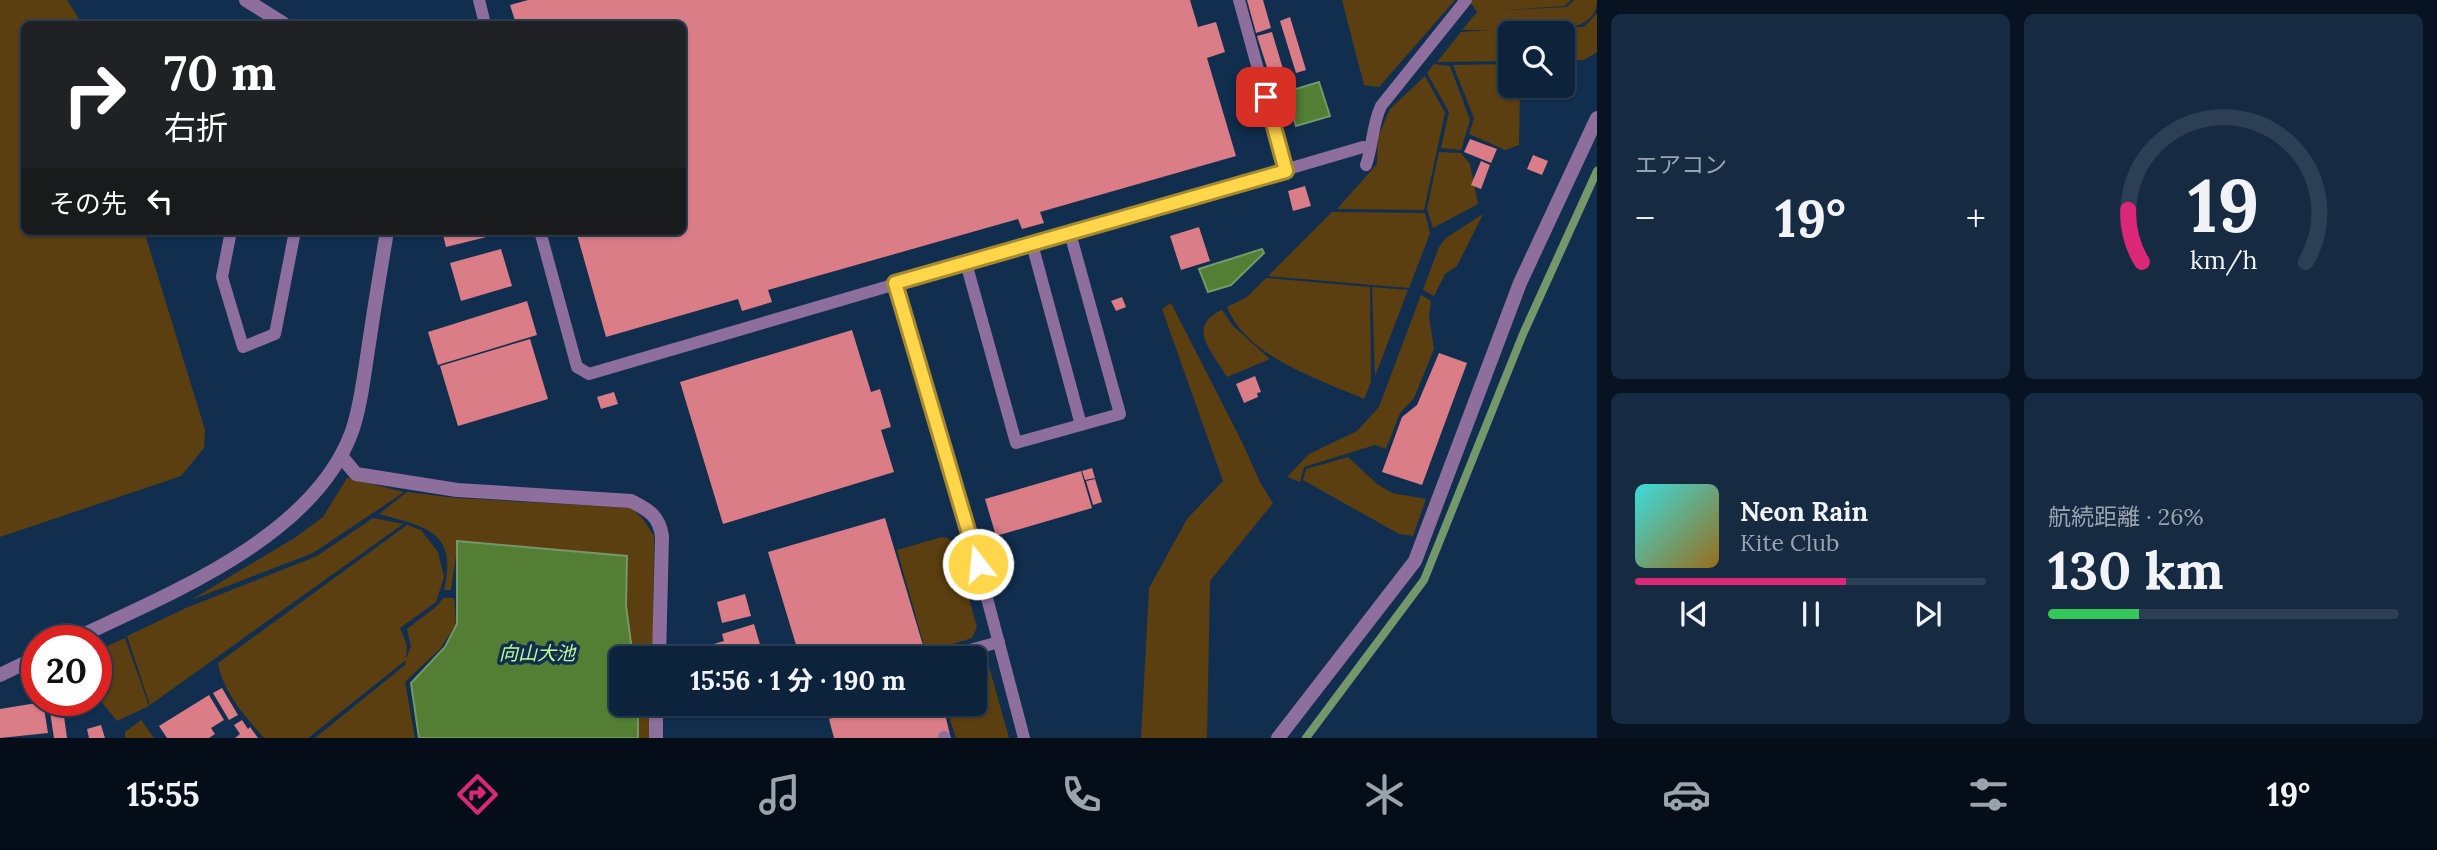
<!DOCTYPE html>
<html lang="ja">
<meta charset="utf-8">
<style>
body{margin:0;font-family:Lora,"Noto Sans JP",serif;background:#162a42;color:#f1f3f6;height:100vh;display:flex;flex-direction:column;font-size:26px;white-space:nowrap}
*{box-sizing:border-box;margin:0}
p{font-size:23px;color:#9aa4af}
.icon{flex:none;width:38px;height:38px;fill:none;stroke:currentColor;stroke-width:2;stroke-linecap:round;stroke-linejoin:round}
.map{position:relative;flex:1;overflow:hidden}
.drawer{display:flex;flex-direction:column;gap:14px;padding:14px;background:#071320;width:840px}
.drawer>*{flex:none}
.top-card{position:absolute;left:21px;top:21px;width:665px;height:214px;border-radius:10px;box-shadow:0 2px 5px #0004,0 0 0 2px #2d3f55;background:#202124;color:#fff;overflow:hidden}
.fabs{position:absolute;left:1498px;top:21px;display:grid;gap:14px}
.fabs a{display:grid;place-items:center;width:77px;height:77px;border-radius:10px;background:#0d223b;box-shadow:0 2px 5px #0004,0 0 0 2px #2d3f55;font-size:35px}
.speed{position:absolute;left:21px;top:625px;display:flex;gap:14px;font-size:35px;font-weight:700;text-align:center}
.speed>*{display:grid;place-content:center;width:91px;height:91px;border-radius:50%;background:#0d223b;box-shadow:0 2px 5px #0004,0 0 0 2px #2d3f55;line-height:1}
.speed .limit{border:10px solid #d22;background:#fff;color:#111}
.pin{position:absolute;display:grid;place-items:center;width:60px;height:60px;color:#fff;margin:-30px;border-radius:14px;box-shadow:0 4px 10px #0006}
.me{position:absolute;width:77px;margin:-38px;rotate:344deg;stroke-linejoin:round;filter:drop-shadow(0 0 5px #0008)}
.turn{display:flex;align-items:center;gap:24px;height:147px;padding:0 28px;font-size:32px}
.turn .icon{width:91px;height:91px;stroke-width:2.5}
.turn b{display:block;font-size:49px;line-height:60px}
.then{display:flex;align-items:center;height:66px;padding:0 28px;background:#0003;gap:14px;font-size:26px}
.big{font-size:52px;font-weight:700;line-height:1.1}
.drawer .tile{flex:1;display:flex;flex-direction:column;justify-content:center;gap:10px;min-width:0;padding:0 24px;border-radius:10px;background:#162a42}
.drawer .dial{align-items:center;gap:0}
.dial svg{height:182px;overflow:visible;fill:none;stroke:#2d3f55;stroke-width:7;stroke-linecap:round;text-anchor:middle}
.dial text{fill:#f1f3f6;stroke:none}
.song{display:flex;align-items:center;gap:21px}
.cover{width:84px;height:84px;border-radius:10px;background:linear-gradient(135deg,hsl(180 70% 55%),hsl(40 70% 35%))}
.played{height:7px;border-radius:4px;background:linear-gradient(90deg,#db2777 60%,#2d3f55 60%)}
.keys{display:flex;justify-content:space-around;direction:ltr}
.heat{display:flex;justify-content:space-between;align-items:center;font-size:38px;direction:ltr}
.charge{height:10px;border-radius:5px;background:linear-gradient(90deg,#34c759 26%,#2d3f55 0)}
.drawer .tiles{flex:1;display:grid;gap:14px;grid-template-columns:repeat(2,1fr)}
.trip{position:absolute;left:609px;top:646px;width:378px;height:70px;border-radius:10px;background:#0d223b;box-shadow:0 2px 5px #0004,0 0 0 2px #2d3f55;font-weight:700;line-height:70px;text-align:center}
.menu{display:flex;height:112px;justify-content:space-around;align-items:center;background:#050e18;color:#9aa4af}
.menu .icon{width:49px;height:49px}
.menu .current{color:#db2777}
.menu b{font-size:32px;color:#f1f3f6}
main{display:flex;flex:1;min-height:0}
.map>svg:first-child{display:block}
</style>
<main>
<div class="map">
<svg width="1597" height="738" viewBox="0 0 1597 738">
<rect width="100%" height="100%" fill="#112e4f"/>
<g fill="#5c3f10">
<polygon points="0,0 67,0 82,24 24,24 24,231 144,231 205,430 204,448 181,476 0,537"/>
<polygon points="1342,0 1455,0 1379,87 1364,85"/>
<path d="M1469,0H1571L1565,6L1491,11L1567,7L1574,0H1597C1597,16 1587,23 1572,27H1584L1597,13V52L1584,60H1563V33H1510V61L1437,62L1461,32L1489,30H1462L1477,12Z"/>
<polygon points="1434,64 1450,66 1470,120 1461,150 1441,148 1449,112 1427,73"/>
<polygon points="1510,64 1510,86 1520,86 1519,145 1505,150 1469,134 1474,118 1453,65"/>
<polygon points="1425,76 1445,113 1424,210 1337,209 1377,164 1378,137 1390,109"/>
<polygon points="1439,152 1461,153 1470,164 1478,204 1433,228 1427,209"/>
<polygon points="1332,212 1425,213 1430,233 1409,288 1268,276"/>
<polygon points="1483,214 1457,266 1445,274 1434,296 1423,290 1439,247 1446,238"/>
<path d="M1266,278L1370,287L1371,382L1364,399C1318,379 1247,357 1227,307L1247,297Z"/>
<polygon points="1372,287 1408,290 1375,376"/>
<polygon points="1421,295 1431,301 1429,317 1434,349 1414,398 1400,413 1386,449 1375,445 1304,467 1300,482 1287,477 1309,454 1357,431 1379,407"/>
<polygon points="1171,303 1242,442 1260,482 1273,503 1210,581 1207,738 1141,738 1149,588 1187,519 1223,481 1162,309"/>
<path d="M1222,310L1233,326L1270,359L1227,377C1213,352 1185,327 1222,310Z"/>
<polygon points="1348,457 1377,484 1392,493 1426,499 1413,536 1399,534 1303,480 1306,469"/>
<polygon points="347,478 404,492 313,553 191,600 296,537 323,517"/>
<path d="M407,492L456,498L632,508L643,519L654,536L653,658H633L626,606L627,556L458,541L451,590H444C458,531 426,527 379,514Z"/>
<polygon points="373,518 403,524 150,705 127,636 186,608 317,556"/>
<path d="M407,525L421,530L438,552L444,577L436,602L400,628L407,645L406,659L411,646L407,629L437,606L443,598H454L456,625L440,649L405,682L415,738H315L405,665L406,660L308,738H264C245,716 223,692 218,663Z"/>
<polygon points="942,537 948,538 953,543 977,627 972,638 926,652 897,550"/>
<polygon points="125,638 149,706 117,721 96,695 96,651"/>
<polygon points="983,658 988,663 1009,738 956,738 945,704 975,704 975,659"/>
<polygon points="638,704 651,704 650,738 638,738"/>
<polygon points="141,720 154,738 125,738 125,732"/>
</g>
<g fill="#537e34" stroke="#74986a" stroke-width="2">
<polygon points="1319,82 1330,116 1296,126 1286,92"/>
<polygon points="1262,249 1264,253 1231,285 1208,292 1199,269"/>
<polygon points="457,541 627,556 626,606 633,658 621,658 621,704 638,704 638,738 419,738 411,683 445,647 457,624"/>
</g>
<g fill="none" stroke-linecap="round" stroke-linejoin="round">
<polyline stroke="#74986a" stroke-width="8" points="1306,738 1424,580 1523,334 1597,171"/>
</g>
<g fill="#da7d86">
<polygon points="528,0 1190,0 1198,27 1216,22 1225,52 1207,58 1236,156 1040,212 1044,223 1022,229 1018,219 768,290 772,302 742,311 738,299 606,337 576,231 682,231 682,24 516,24 510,5"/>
<polygon points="1247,0 1263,0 1271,28 1256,33"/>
<polygon points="1290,17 1306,70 1296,73 1280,21"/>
<polygon points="1272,32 1285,76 1271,80 1257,36"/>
<polygon points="1470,139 1497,149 1491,163 1464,152"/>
<polygon points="1533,155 1548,161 1542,175 1527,169"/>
<polygon points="1481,161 1490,165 1481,189 1471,185"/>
<polygon points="1305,186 1311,206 1293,211 1288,191"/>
<polygon points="1199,227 1210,261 1181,270 1170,236"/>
<polygon points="442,231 507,231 507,232 446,247"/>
<polygon points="501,249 512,286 461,301 450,263"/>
<polygon points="1122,297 1126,307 1116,311 1111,301"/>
<polygon points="527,301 537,335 438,365 428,332"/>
<polygon points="852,330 871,392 880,389 891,427 881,430 894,472 723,524 680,382"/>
<polygon points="530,339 548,399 458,426 440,366"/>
<polygon points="1439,353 1467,363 1422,485 1382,472 1402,417 1417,405"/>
<polygon points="1255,376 1261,392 1257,393 1258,397 1244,403 1236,384"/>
<polygon points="614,392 618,404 601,409 597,397"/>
<polygon points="1092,468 1095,478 1085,480 1082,471"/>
<polygon points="1081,471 1092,508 996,536 985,499"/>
<polygon points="1095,479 1102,502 1093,505 1086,481"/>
<polygon points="885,518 925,652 906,658 800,658 768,552"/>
<polygon points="745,594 751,616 722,623 717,602"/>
<polygon points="754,624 764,658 710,658 707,646 724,641 722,634"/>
<polygon points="222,688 238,715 229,720 213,693"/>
<polygon points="209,695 224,720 211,728 215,734 209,738 167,738 159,726"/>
<polygon points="43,702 48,733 0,738 0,709"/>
<polygon points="723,704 745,704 725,710"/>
<polygon points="809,704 823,704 825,709 794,718 791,709"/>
<polygon points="836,704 920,704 922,711 943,705 950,735 941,738 834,738 829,719 839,716"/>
<polygon points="63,709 67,738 54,738 50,712"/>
<polygon points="242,720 248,729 250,727 258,738 235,738 240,734 234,725"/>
<polygon points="101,725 105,738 89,738 87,729"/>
</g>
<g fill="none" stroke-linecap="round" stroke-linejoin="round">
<g stroke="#8d6e9d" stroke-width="12">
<polyline points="479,0 485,24"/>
<polyline points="1239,0 1286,171"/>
<path d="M1366,165C1373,145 1372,125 1381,106L1466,0"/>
<polyline points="231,231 222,277 243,347 275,334 295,231"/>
<polyline points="540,231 577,367 589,374 1363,147"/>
<polyline points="1032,244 1081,425"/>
<polyline points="966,263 1016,443 1120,414 1070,233"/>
<polyline points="895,283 978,564 1024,738"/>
<polyline points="954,658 959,653 999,642"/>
<polyline points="935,707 935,704"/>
<polyline points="944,737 945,738"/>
</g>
<g stroke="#8d6e9d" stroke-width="14">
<polyline points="246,0 284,24"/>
<path d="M341,456L356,474L457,490L631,501C649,510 659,516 662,536L659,658"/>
<path d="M72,640C166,595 311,539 351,434C360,410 363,382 367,357C373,315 380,273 387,231"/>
<polyline points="0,675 37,657"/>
<polyline points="656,738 656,704"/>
</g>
<polyline stroke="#8d6e9d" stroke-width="14" points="1278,738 1415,561 1520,283 1597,118"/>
</g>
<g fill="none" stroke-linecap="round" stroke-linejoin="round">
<defs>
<polyline id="route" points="978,564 895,283 1286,171 1266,97"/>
</defs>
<use href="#route" stroke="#a68a30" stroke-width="18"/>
<use href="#route" stroke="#ffd54a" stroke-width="12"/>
</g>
<g text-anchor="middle" stroke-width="7" stroke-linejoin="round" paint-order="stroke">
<g font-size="19" font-style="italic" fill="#bcf994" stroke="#112e4f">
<text x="537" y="660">向山大池</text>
</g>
</g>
</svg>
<div class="fabs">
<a><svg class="icon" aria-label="search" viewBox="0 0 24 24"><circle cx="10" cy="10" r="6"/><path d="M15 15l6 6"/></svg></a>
</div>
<div class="speed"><div class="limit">20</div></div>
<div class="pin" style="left:1266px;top:97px;background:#d93025"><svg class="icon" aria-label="arrive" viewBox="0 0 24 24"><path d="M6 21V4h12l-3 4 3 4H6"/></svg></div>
<svg class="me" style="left:978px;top:564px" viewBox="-20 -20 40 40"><circle r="17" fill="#ffd54a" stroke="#fff" stroke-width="3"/><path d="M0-11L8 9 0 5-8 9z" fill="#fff"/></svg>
<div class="trip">15:56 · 1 分 · 190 m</div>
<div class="top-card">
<div class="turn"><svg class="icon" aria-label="right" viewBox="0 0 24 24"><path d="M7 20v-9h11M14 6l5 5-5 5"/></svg><div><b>70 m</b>右折</div></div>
<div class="then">その先<svg class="icon" aria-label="left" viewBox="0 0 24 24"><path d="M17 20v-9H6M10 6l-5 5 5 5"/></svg></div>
</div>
</div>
<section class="drawer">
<div class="tiles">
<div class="tile"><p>エアコン</p>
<div class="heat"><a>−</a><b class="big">19°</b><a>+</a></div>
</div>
<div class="tile dial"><svg viewBox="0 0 100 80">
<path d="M14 69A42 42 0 1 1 86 69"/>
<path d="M14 69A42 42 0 0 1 8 46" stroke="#db2777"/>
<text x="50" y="56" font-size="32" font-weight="700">19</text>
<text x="50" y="72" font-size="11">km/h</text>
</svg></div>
<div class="tile">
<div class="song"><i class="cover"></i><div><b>Neon Rain</b><p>Kite Club</p></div></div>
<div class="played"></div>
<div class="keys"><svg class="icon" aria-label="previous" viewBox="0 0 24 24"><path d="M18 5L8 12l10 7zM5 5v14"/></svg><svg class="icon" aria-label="pause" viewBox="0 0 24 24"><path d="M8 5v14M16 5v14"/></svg><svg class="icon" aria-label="next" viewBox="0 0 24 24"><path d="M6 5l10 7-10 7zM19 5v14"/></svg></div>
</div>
<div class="tile"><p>航続距離 · 26%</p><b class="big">130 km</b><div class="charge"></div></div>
</div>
</section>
</main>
<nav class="menu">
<b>15:55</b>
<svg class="icon current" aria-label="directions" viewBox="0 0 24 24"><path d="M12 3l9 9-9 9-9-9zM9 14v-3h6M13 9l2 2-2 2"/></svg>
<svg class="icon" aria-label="music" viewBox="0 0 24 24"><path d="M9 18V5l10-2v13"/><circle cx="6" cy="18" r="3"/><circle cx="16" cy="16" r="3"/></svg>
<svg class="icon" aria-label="phone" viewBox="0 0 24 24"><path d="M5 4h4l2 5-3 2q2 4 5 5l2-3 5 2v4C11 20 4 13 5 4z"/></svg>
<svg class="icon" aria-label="climate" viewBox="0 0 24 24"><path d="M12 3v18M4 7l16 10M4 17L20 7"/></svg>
<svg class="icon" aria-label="car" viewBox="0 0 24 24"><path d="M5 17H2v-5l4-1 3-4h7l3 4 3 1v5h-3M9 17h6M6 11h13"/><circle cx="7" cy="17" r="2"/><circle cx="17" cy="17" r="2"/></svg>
<svg class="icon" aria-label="filters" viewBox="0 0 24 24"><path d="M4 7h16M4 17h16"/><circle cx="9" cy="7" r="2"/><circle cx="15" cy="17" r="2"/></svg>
<b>19°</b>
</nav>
